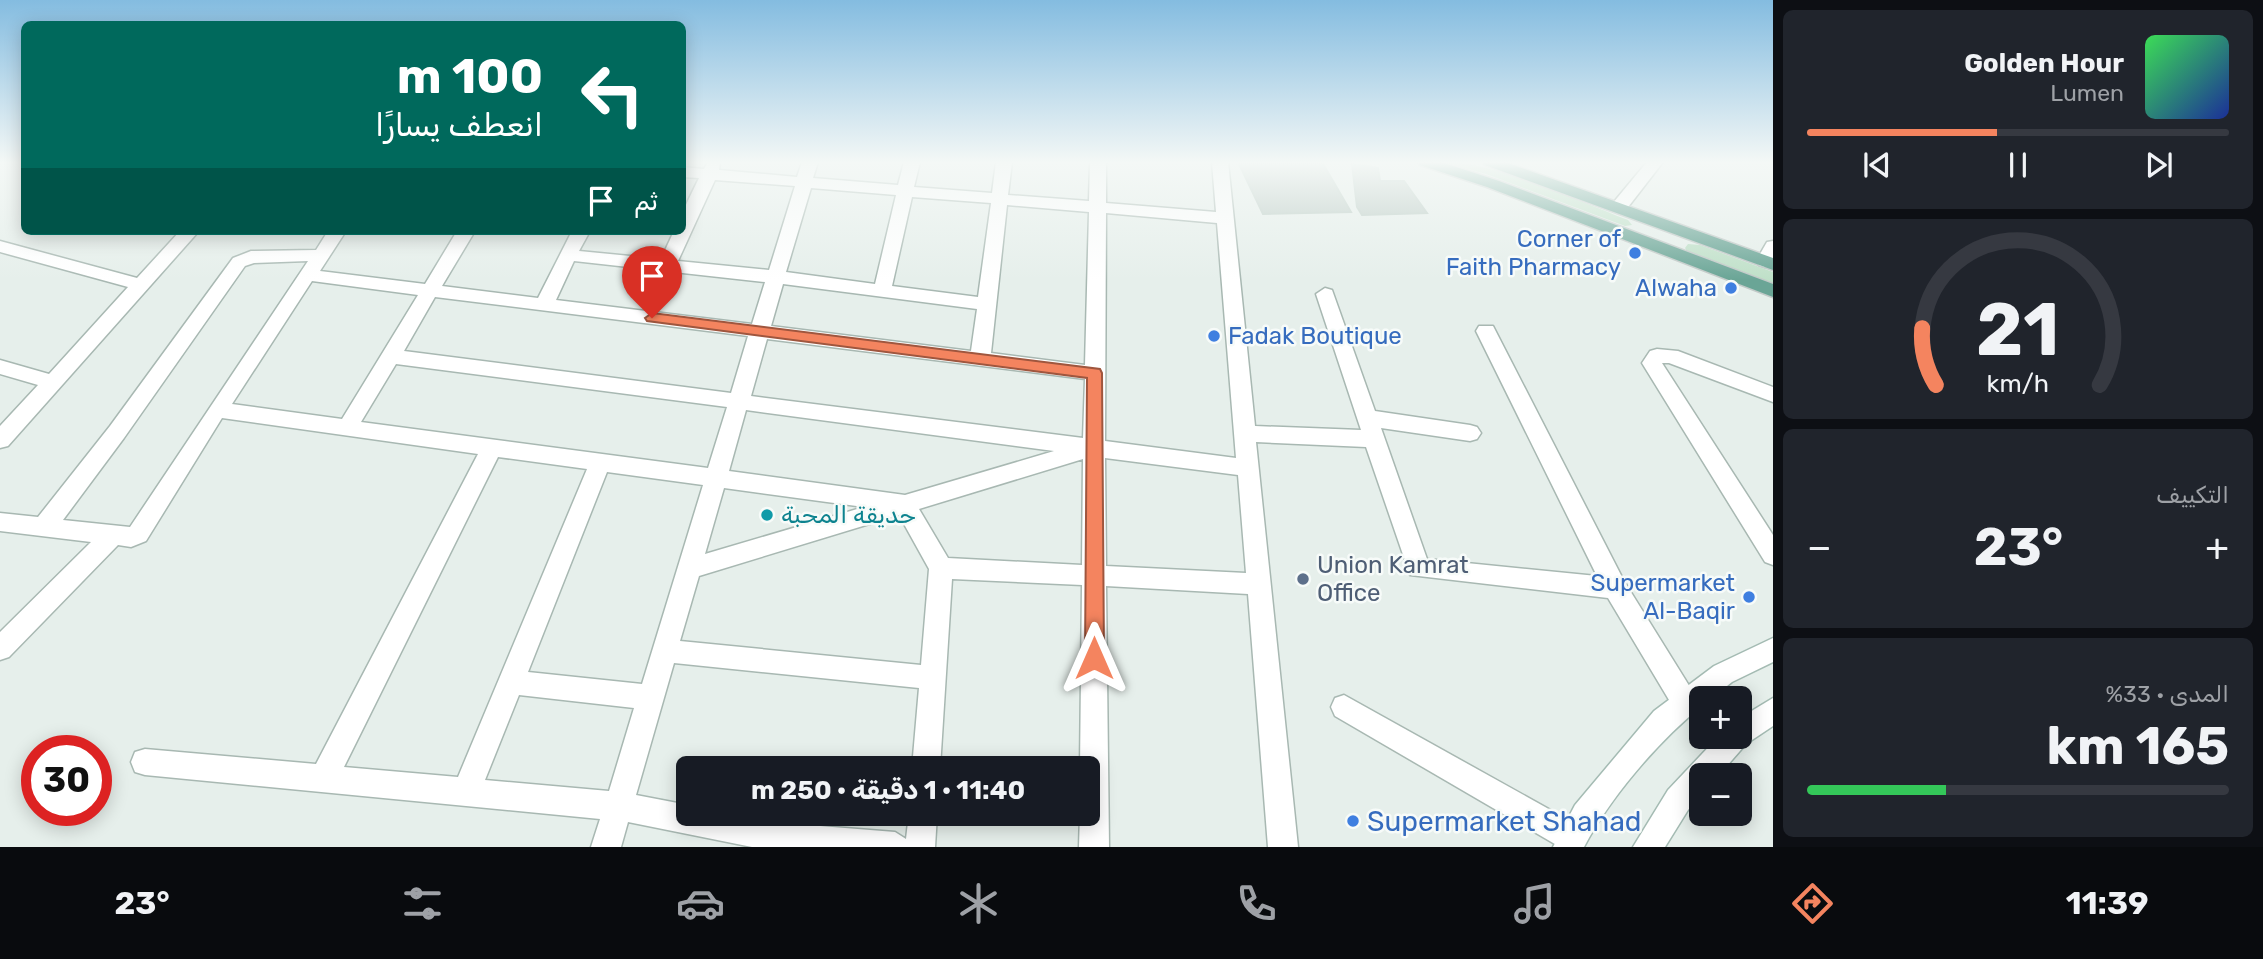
<!DOCTYPE html>
<html lang="ar">
<meta charset="utf-8">
<style>
body{margin:0;font-family:Rubik,"Noto Sans Arabic",sans-serif;background:#20242c;color:#f1f3f6;direction:rtl;height:100vh;display:flex;flex-direction:column;font-size:26px;white-space:nowrap}
*{box-sizing:border-box;margin:0}
p{font-size:23px;color:#9ea1a6}
.icon{flex:none;width:38px;height:38px;fill:none;stroke:currentColor;stroke-width:2;stroke-linecap:round;stroke-linejoin:round}
.map{position:relative;flex:1;overflow:hidden;direction:ltr}
.panel{display:flex;flex-direction:column;gap:10px;padding:10px;background:#0d0f14;width:490px}
.panel>*{flex:none}
.hud{position:absolute;left:21px;top:21px;width:665px;height:214px;border-radius:10px;box-shadow:0 4px 18px #0003;direction:rtl;background:#00695c;color:#fff;overflow:hidden}
.controls{position:absolute;left:1689px;top:686px;display:grid;gap:14px}
.controls a{display:grid;place-items:center;width:63px;height:63px;border-radius:10px;background:#171b24;box-shadow:0 4px 18px #0003;font-size:35px}
.speed{position:absolute;left:21px;top:735px;display:flex;gap:14px;font-size:35px;font-weight:700;text-align:center}
.speed>*{display:grid;place-content:center;width:91px;height:91px;border-radius:50%;background:#171b24;box-shadow:0 4px 18px #0003;line-height:1}
.speed .limit{border:10px solid #d22;background:#fff;color:#111}
.pin{position:absolute;display:grid;place-items:center;width:60px;height:60px;color:#fff;margin:-72px -30px;border-radius:50% 50% 50% 0;rotate:-45deg;box-shadow:0 0 7px #0007}
.pin .icon{rotate:45deg}
.me{position:absolute;width:77px;margin:-38px;rotate:0deg;stroke-linejoin:round;filter:drop-shadow(0 0 5px #0008)}
.turn{display:flex;align-items:center;gap:24px;height:147px;padding:0 28px;font-size:32px}
.turn .icon{width:91px;height:91px;stroke-width:2.5}
.turn b{display:block;font-size:49px;line-height:60px}
.then{display:flex;align-items:center;height:66px;padding:0 28px;background:#0003;gap:14px;font-size:26px}
.big{font-size:52px;font-weight:700;line-height:1.1}
.panel .widget{flex:1;display:flex;flex-direction:column;justify-content:center;gap:10px;min-width:0;padding:0 24px;border-radius:10px;background:#20242c}
.panel .dial{align-items:center;gap:0}
.dial svg{height:182px;overflow:visible;fill:none;stroke:#363941;stroke-width:7;stroke-linecap:round;text-anchor:middle}
.dial text{fill:#f1f3f6;stroke:none}
.song{display:flex;align-items:center;gap:21px}
.cover{width:84px;height:84px;border-radius:10px;background:linear-gradient(135deg,hsl(130 70% 55%),hsl(230 70% 35%))}
.played{height:7px;border-radius:4px;background:linear-gradient(90deg,#f4845f 45%,#363941 45%)}
.keys{display:flex;justify-content:space-around;direction:ltr}
.heat{display:flex;justify-content:space-between;align-items:center;font-size:38px;direction:ltr}
.charge{height:10px;border-radius:5px;background:linear-gradient(90deg,#34c759 33%,#363941 0)}
.trip{position:absolute;left:676px;top:756px;width:424px;height:70px;border-radius:10px;background:#171b24;box-shadow:0 4px 18px #0003;font-weight:700;line-height:70px;text-align:center;direction:rtl}
.tab-bar{display:flex;height:112px;justify-content:space-around;align-items:center;background:#090b0e;color:#9ea1a6}
.tab-bar .icon{width:49px;height:49px}
.tab-bar .active{color:#f4845f}
.tab-bar b{font-size:32px;color:#f1f3f6}
main{display:flex;flex:1;min-height:0}
.map>svg:first-child{display:block}
</style>
<main>
<section class="panel">
<div class="widget">
<div class="song"><i class="cover"></i><div><b>Golden Hour</b><p>Lumen</p></div></div>
<div class="played"></div>
<div class="keys"><svg class="icon" aria-label="previous" viewBox="0 0 24 24"><path d="M18 5L8 12l10 7zM5 5v14"/></svg><svg class="icon" aria-label="pause" viewBox="0 0 24 24"><path d="M8 5v14M16 5v14"/></svg><svg class="icon" aria-label="next" viewBox="0 0 24 24"><path d="M6 5l10 7-10 7zM19 5v14"/></svg></div>
</div>
<div class="widget dial"><svg viewBox="0 0 100 80">
<path d="M14 69A42 42 0 1 1 86 69"/>
<path d="M14 69A42 42 0 0 1 8 44" stroke="#f4845f"/>
<text x="50" y="56" font-size="32" font-weight="700">21</text>
<text x="50" y="72" font-size="11">km/h</text>
</svg></div>
<div class="widget"><p>التكييف</p>
<div class="heat"><a>−</a><b class="big">23°</b><a>+</a></div>
</div>
<div class="widget"><p>المدى · 33%</p><b class="big">165 km</b><div class="charge"></div></div>
</section>
<div class="map">
<svg width="1773" height="847" viewBox="0 0 1773 847">
<rect width="100%" height="100%" fill="#e6efeb"/>
<g fill="#bfe0c8">
<path d="M1444,162C1497,162 1577,201 1628,220L1632,225L1625,226L1486,174Z"/>
<polygon points="1688,244 1700,245 1773,272 1773,286 1688,253 1685,248"/>
</g>
<g fill="#bbcac4" stroke="#b8c9c2" stroke-width="2">
<polygon points="1238,162 1322,162 1351,212 1263,214"/>
<polygon points="1352,164 1378,168 1380,181 1404,181 1427,213 1362,215 1357,207"/>
</g>
<g fill="none" stroke-linecap="round" stroke-linejoin="round">
<defs>
<g id="street">
<path d="M708,162H720L719,170L797,177L802,162H818L813,178L898,185L904,162H920L914,187L992,193L996,162H1012L1008,195L1089,201L1090,162H1106V203L1216,212L1212,162H1228L1255,426L1361,430L1316,294L1325,288L1332,290L1375,411L1470,425L1477,427L1481,433L1477,439L1470,441L1381,428L1427,559L1597,576L1476,331L1479,326H1493L1624,581L1693,692L1697,701L1693,710L1684,713L1675,710L1608,598L1410,575L1366,447L1256,442L1298,847H1268L1248,594L1106,586L1109,847H1079L1080,814H1087V768H1080L1082,585L952,579L940,768H912L919,688L674,663L636,795L688,805V814H730L770,822L895,832L906,839L909,814H937L935,847H752L628,822L621,847H591L600,819L145,775L135,772L131,762L135,752L145,749L316,764L478,454L222,418L146,541L131,547L118,545L9,657L0,660V632L91,542L0,531V513L38,517L110,426L233,258L251,251L316,250L328,231H346L320,271L425,284L457,231H475L442,286L538,298L572,231H590L579,251L661,259L674,231H682V213L699,178L682,177V167L704,169ZM715,180L795,186L769,270L678,261ZM811,188L896,195L875,284L786,272ZM912,197L991,203L978,297L892,286ZM1007,205L1089,212L1085,365L991,353ZM1106,213L1217,223L1236,458L1105,441ZM308,261L130,527L63,520L124,438L245,266L254,263ZM574,261L765,282L752,324L556,300ZM312,281L418,295L342,419L232,404ZM783,284L977,309L971,351L771,326ZM435,297L748,336L731,393L404,351ZM767,339L1085,379L1083,438L751,396ZM396,364L727,407L708,468L361,422ZM746,410L1054,451L905,495L729,471ZM498,457L587,469L458,777L344,767ZM1105,458L1238,475L1246,573L1106,566ZM1083,459L1082,565L948,558L919,509ZM607,472L703,485L642,684L528,672ZM724,488L864,507L705,554ZM899,515L929,569L921,665L680,641L699,576ZM519,695L634,708L609,791L485,780Z"/>
<polygon points="1647,162 1663,162 1625,211 1613,211 1611,207 1613,203"/>
<polygon points="180,231 199,231 8,446 0,448 0,426 38,385 0,374 0,360 49,374 128,287 0,252 0,241 137,278"/>
<polygon points="1773,241 1773,262 1765,267 1759,265 1756,261 1767,242"/>
<polygon points="1657,349 1678,351 1773,387 1773,402 1669,363 1662,363 1773,535 1773,565 1765,562 1642,363 1650,351"/>
<polygon points="1344,695 1581,827 1586,837 1581,847 1560,847 1335,716 1331,707 1335,698"/>
</g>
<g id="secondary">
<path d="M1773,638V662L1732,682L1712,698H1701V707C1659,740 1609,799 1584,847H1553L1575,805L1654,711L1714,666Z"/>
<polygon points="1773,698 1773,726 1746,744 1719,775 1701,775 1701,796 1688,810 1665,847 1633,847 1668,790 1718,737 1740,737 1740,718"/>
</g>
<g id="primary">
<polygon points="1418,162 1441,162 1499,181 1773,284 1773,297 1487,187 1420,165"/>
<polygon points="1483,162 1505,162 1773,258 1773,270 1485,165"/>
</g>
</defs>
<use href="#street" stroke="#a8b8b2" stroke-width="3"/>
<use href="#secondary" stroke="#a4bbb3" stroke-width="3"/>
<use href="#primary" stroke="#c2cac8" stroke-width="3"/>
<use href="#street" fill="#fff" fill-rule="evenodd"/>
<use href="#secondary" fill="#fff" fill-rule="evenodd"/>
<use href="#primary" fill="#6aa596" fill-rule="evenodd"/>
</g>
<linearGradient id="sky" x2="0" y2="1"><stop stop-color="#84bce0"/><stop offset="0.58" stop-color="#f4f8f6"/><stop offset="1" stop-color="#f4f8f6" stop-opacity="0"/></linearGradient>
<rect width="1773" height="280" fill="url(#sky)"/>
<polygon fill="#f4845f" stroke="#9f563e" stroke-width="2" points="652,313 1100,369 1102,373 1104,658 1101,664 1094,666 1087,664 1085,658 1087,378 647,321 645,318"/>
<g fill="#3f7fe0" stroke="#f7fbf9" stroke-width="2.5">
<circle cx="1635" cy="253" r="7"/>
<circle cx="1731" cy="288" r="7"/>
<circle cx="1214" cy="336" r="7"/>
<circle cx="1749" cy="597" r="7"/>
<circle cx="1353" cy="821" r="7"/>
</g>
<circle fill="#0f9aa8" stroke="#f7fbf9" stroke-width="2.5" cx="767" cy="515" r="7"/>
<circle fill="#5c6f8a" stroke="#f7fbf9" stroke-width="2.5" cx="1303" cy="579" r="7"/>
<g text-anchor="middle" stroke-width="5" stroke-linejoin="round" paint-order="stroke">
<g font-size="24" fill="#366cbe" stroke="#f7fbf9" text-anchor="end">
<text x="1621" y="247">Corner of<tspan x="1621" dy="28">Faith Pharmacy</tspan></text>
<text x="1717" y="296">Alwaha</text>
<text x="1228" y="344" text-anchor="start">Fadak Boutique</text>
<text x="1735" y="591">Supermarket<tspan x="1735" dy="28">Al-Baqir</tspan></text>
</g>
<g font-size="24" fill="#0d838f" stroke="#f7fbf9" text-anchor="start">
<text x="781" y="523">حديقة المحبة</text>
</g>
<g font-size="24" fill="#4e5e75" stroke="#f7fbf9" text-anchor="start">
<text x="1317" y="573">Union Kamrat<tspan x="1317" dy="28">Office</tspan></text>
</g>
<g font-size="28" fill="#366cbe" stroke="#f7fbf9" text-anchor="start">
<text x="1367" y="831">Supermarket Shahad</text>
</g>
</g>
</svg>
<div class="controls">
<a>+</a>
<a>−</a>
</div>
<div class="speed"><div class="limit">30</div></div>
<div class="pin" style="left:652px;top:318px;background:#d93025"><svg class="icon" aria-label="arrive" viewBox="0 0 24 24"><path d="M6 21V4h12l-3 4 3 4H6"/></svg></div>
<svg class="me" style="left:1094px;top:658px" viewBox="-20 -20 40 40"><path d="M0-17L14 15 0 8-14 15z" fill="#f4845f" stroke="#fff" stroke-width="4"/></svg>
<div class="trip">11:40 · 1 دقيقة · 250 m</div>
<div class="hud">
<div class="turn"><svg class="icon" aria-label="left" viewBox="0 0 24 24"><path d="M17 20v-9H6M10 6l-5 5 5 5"/></svg><div><b>100 m</b>انعطف يسارًا</div></div>
<div class="then">ثم<svg class="icon" aria-label="arrive" viewBox="0 0 24 24"><path d="M6 21V4h12l-3 4 3 4H6"/></svg></div>
</div>
</div>
</main>
<nav class="tab-bar">
<b>11:39</b>
<svg class="icon active" aria-label="directions" viewBox="0 0 24 24"><path d="M12 3l9 9-9 9-9-9zM9 14v-3h6M13 9l2 2-2 2"/></svg>
<svg class="icon" aria-label="music" viewBox="0 0 24 24"><path d="M9 18V5l10-2v13"/><circle cx="6" cy="18" r="3"/><circle cx="16" cy="16" r="3"/></svg>
<svg class="icon" aria-label="phone" viewBox="0 0 24 24"><path d="M5 4h4l2 5-3 2q2 4 5 5l2-3 5 2v4C11 20 4 13 5 4z"/></svg>
<svg class="icon" aria-label="climate" viewBox="0 0 24 24"><path d="M12 3v18M4 7l16 10M4 17L20 7"/></svg>
<svg class="icon" aria-label="car" viewBox="0 0 24 24"><path d="M5 17H2v-5l4-1 3-4h7l3 4 3 1v5h-3M9 17h6M6 11h13"/><circle cx="7" cy="17" r="2"/><circle cx="17" cy="17" r="2"/></svg>
<svg class="icon" aria-label="filters" viewBox="0 0 24 24"><path d="M4 7h16M4 17h16"/><circle cx="9" cy="7" r="2"/><circle cx="15" cy="17" r="2"/></svg>
<b>23°</b>
</nav>
